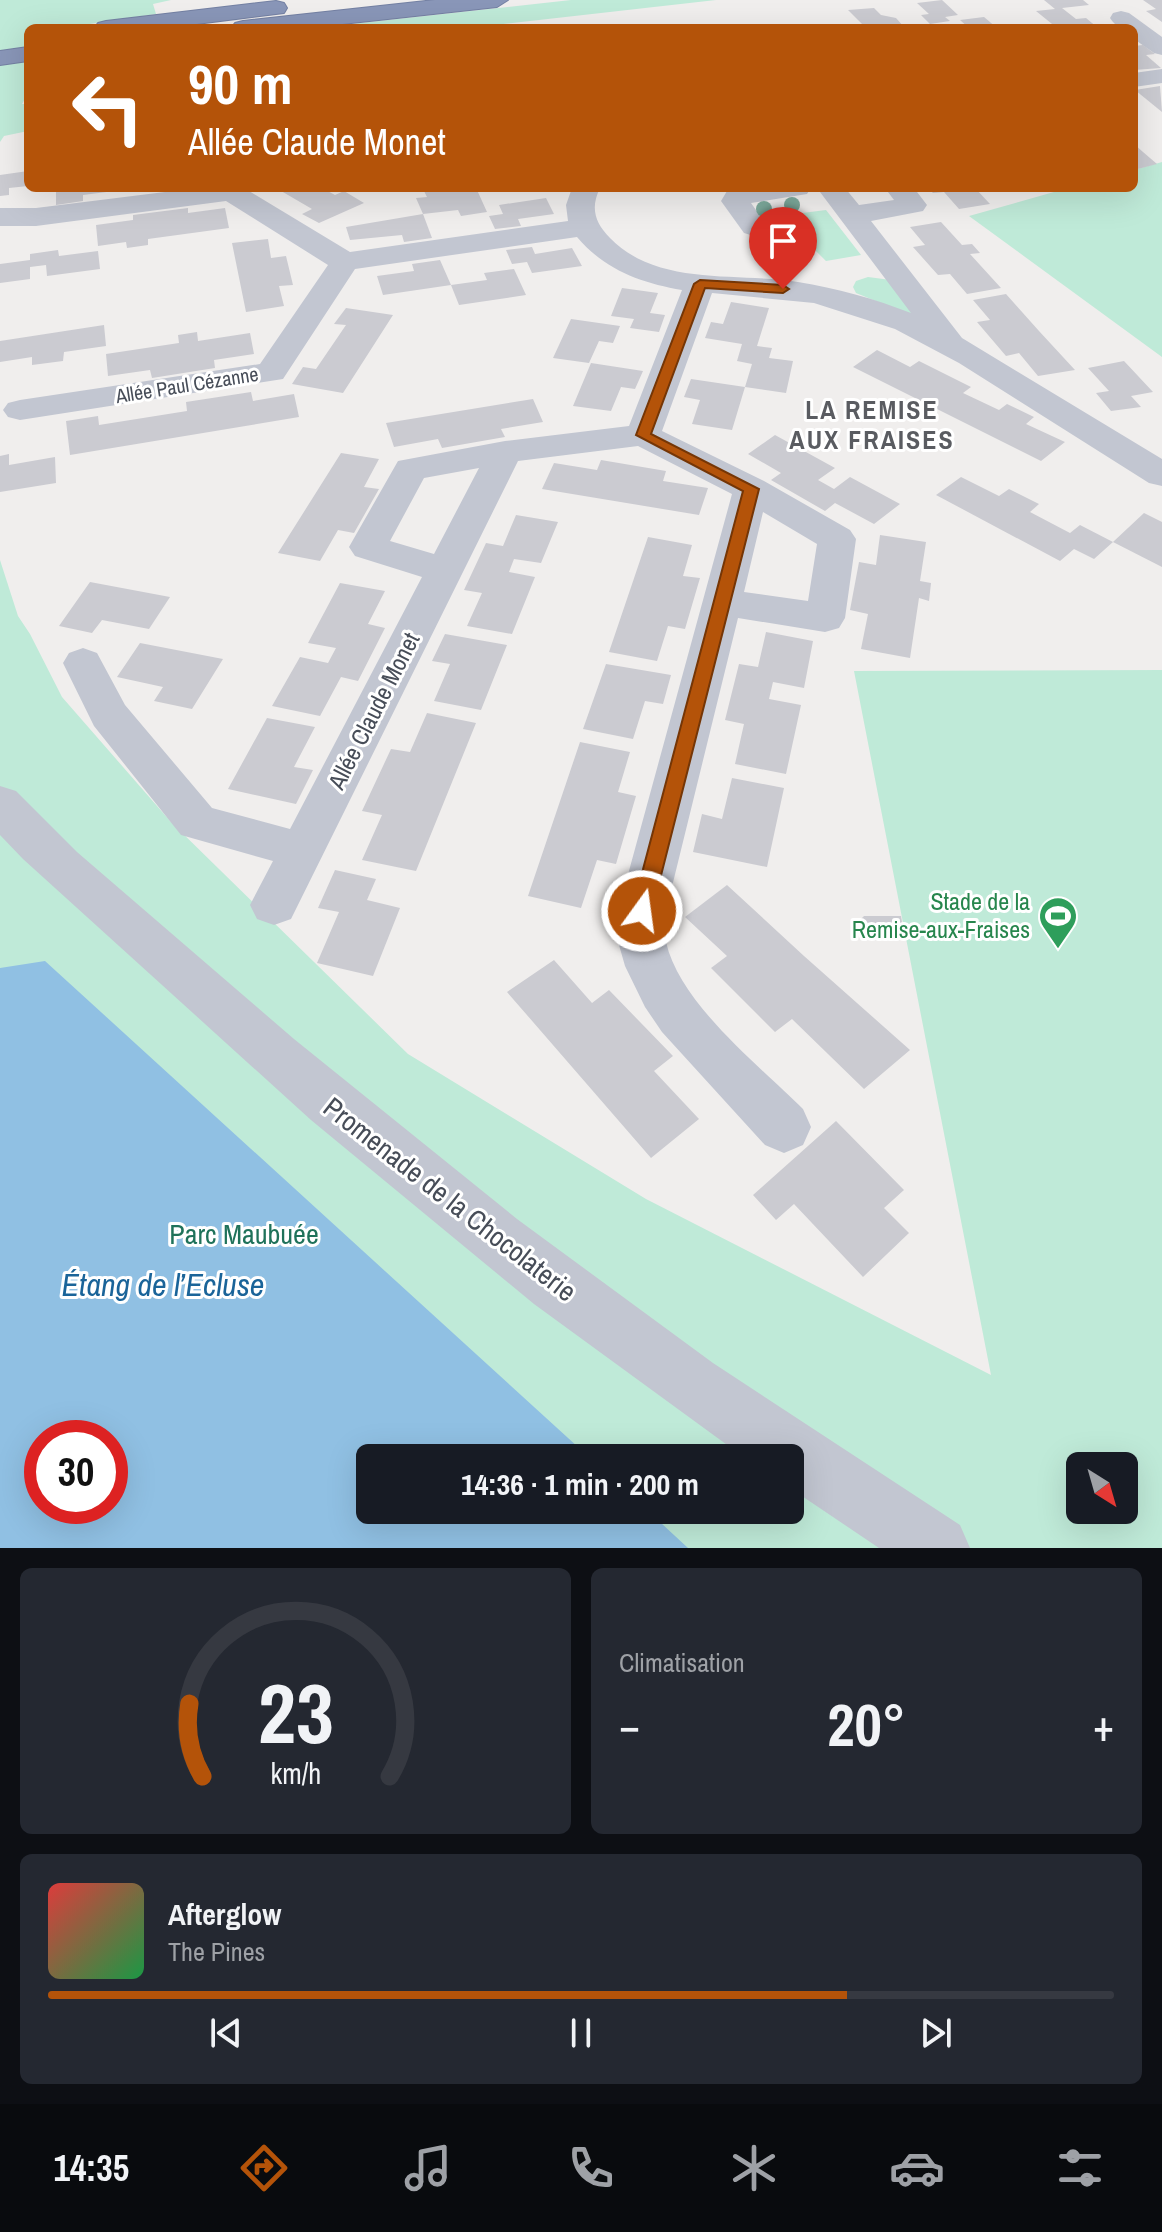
<!DOCTYPE html>
<html lang="fr">
<meta charset="utf-8">
<style>
body{margin:0;font-family:"Archivo Narrow",sans-serif;background:#242831;color:#f1f3f6;height:100vh;display:flex;flex-direction:column;font-size:30px;white-space:nowrap}
*{box-sizing:border-box;margin:0}
p{font-size:26px;color:#9ea1a6}
.icon{flex:none;width:44px;height:44px;fill:none;stroke:currentColor;stroke-width:2;stroke-linecap:round;stroke-linejoin:round}
.map{position:relative;height:1548px;overflow:hidden}
.panel{display:flex;flex-direction:column;gap:20px;padding:20px;background:#0d0f14;flex:1}
.panel>*{flex:none}
.hud{position:absolute;left:24px;top:24px;width:1114px;height:168px;border-radius:12px;box-shadow:0 8px 32px #0002;background:#b45309;color:#fff;overflow:hidden}
.needle{width:52px;rotate:143deg}
.buttons{position:absolute;left:1066px;top:1452px;display:grid;gap:16px}
.buttons a{display:grid;place-items:center;width:72px;height:72px;border-radius:12px;background:#171b24;box-shadow:0 8px 32px #0002;font-size:40px}
.speed{position:absolute;left:24px;top:1420px;display:flex;gap:16px;font-size:40px;font-weight:700;text-align:center}
.speed>*{display:grid;place-content:center;width:104px;height:104px;border-radius:50%;background:#171b24;box-shadow:0 8px 32px #0002;line-height:1}
.speed .limit{border:12px solid #d22;background:#fff;color:#111}
.pin{position:absolute;display:grid;place-items:center;width:68px;height:68px;color:#fff;margin:-82px -34px;border-radius:50% 50% 50% 0;rotate:-45deg;box-shadow:0 0 8px #0007}
.pin .icon{rotate:45deg}
.me{position:absolute;width:88px;margin:-44px;rotate:14deg;stroke-linejoin:round;filter:drop-shadow(0 0 6px #0008)}
.turn{display:flex;align-items:center;gap:28px;height:168px;padding:0 32px;font-size:36px}
.turn .icon{width:104px;height:104px;stroke-width:2.5}
.turn b{display:block;font-size:56px;line-height:68px}
.big{font-size:60px;font-weight:700;line-height:1.1}
.panel .widget{flex:1;display:flex;flex-direction:column;justify-content:center;gap:12px;min-width:0;padding:0 28px;border-radius:12px;background:#242831}
.panel .dial{align-items:center;gap:0}
.dial svg{height:208px;overflow:visible;fill:none;stroke:#363941;stroke-width:7;stroke-linecap:round;text-anchor:middle}
.dial text{fill:#f1f3f6;stroke:none}
.song{display:flex;align-items:center;gap:24px}
.cover{width:96px;height:96px;border-radius:12px;background:linear-gradient(135deg,hsl(0 70% 55%),hsl(140 70% 35%))}
.played{height:8px;border-radius:4px;background:linear-gradient(90deg,#b45309 75%,#363941 75%)}
.keys{display:flex;justify-content:space-around;direction:ltr}
.heat{display:flex;justify-content:space-between;align-items:center;font-size:44px;direction:ltr}
.panel .tiles{flex:1;display:grid;gap:20px;grid-template-columns:1fr 1fr}
.widget:last-child{grid-column:span 2}
.trip{position:absolute;left:356px;top:1444px;width:448px;height:80px;border-radius:12px;background:#171b24;box-shadow:0 8px 32px #0002;font-weight:700;line-height:80px;text-align:center}
.dock{display:flex;height:128px;justify-content:space-around;align-items:center;background:#090b0e;color:#9ea1a6}
.dock .icon{width:56px;height:56px}
.dock .on{color:#b45309}
.dock b{font-size:36px;color:#f1f3f6}
.map>svg:first-child{display:block}
</style>
<div class="map">
<svg width="1162" height="1548" viewBox="0 0 1162 1548">
<rect width="100%" height="100%" fill="#f0eeed"/>
<g fill="#bfead8" fill-rule="evenodd">
<polygon points="0,0 171,0 153,4 156,14 63,28 28,28 28,94 22,104 28,104 28,131 4,136 0,142"/>
<polygon points="571,0 716,0 468,28 315,28"/>
<polygon points="1162,162 1162,357 969,216 1068,188 1134,188 1134,170"/>
<polygon points="826,210 861,255 826,261 814,249 787,253 763,218"/>
<polygon points="868,277 891,280 912,313 905,313 856,293 853,287 856,281"/>
<path d="M0,560L18,616L30,634L62,697L171,822L408,1054L646,1199L991,1375L854,671L1162,670V1548H0ZM42,1438H110V1506H42ZM370,1458H790V1510H370ZM1080,1466H1124V1510H1080Z"/>
</g>
<path fill="#90c0e3" fill-rule="evenodd" d="M45,961L590,1458H370V1510H647L688,1548H0V968ZM42,1438H110V1506H42Z"/>
<g fill="#cbcbd1">
<polygon points="942,0 958,15 945,17 950,21 930,24 921,15 929,14 917,3"/>
<polygon points="1044,0 1083,0 1089,5 1062,8 1076,19 1086,18 1098,28 1057,28 1036,11 1055,9"/>
<polygon points="1143,0 1162,0 1162,22 1146,11 1156,9"/>
<polygon points="874,8 881,15 896,18 904,27 866,28 848,10"/>
<polygon points="984,17 997,28 969,28 960,20"/>
<polygon points="1143,45 1155,54 1146,55 1161,68 1134,70 1134,46"/>
<polygon points="1160,86 1162,112 1135,90"/>
<polygon points="1134,144 1143,152 1157,164 1134,170"/>
<polygon points="28,171 28,186 9,188 9,195 0,196 0,175"/>
<polygon points="71,188 122,188 122,190 83,195 83,201 56,205 56,192"/>
<polygon points="276,188 322,188 335,195 344,191 364,203 319,223 302,214 312,209"/>
<polygon points="450,188 460,188 462,192 477,190 487,212 461,216 458,210 423,214 432,238 404,242 402,235 350,240 346,227 423,214 416,198 427,197 424,191"/>
<polygon points="928,188 975,188 990,204 959,209 944,192 933,193"/>
<polygon points="546,198 554,214 518,219 521,226 495,229 489,216 503,214 499,205"/>
<polygon points="188,208 188,213 225,208 229,228 148,239 148,245 127,248 126,242 98,246 96,225 133,220 133,215"/>
<polygon points="941,222 962,245 972,244 980,253 970,254 1001,288 967,294 950,274 938,275 913,247 925,245 910,227"/>
<polygon points="763,230 776,246 761,248 757,243 763,242 755,241 749,232"/>
<polygon points="268,239 271,258 286,256 293,285 279,286 284,306 246,312 232,243"/>
<polygon points="532,247 535,254 572,248 582,266 532,273 527,262 512,264 506,250"/>
<polygon points="58,250 59,256 98,251 100,269 47,276 46,265 30,267 30,279 0,283 0,264 30,260 30,254"/>
<polygon points="440,260 451,285 383,295 377,276 414,271 412,264"/>
<polygon points="514,269 526,295 459,305 451,285 487,280 484,273"/>
<polygon points="622,288 658,293 650,313 665,315 659,332 630,328 634,319 611,316"/>
<polygon points="1006,294 1039,331 1075,370 1038,376 1019,353 1006,356 977,322 990,320 973,300"/>
<polygon points="731,302 769,308 757,346 772,348 769,358 793,361 786,393 745,387 752,364 737,361 742,344 705,338 711,322 723,324"/>
<polygon points="346,308 393,315 343,393 292,384 303,367 316,369 346,325 334,324"/>
<polygon points="571,319 620,326 613,343 599,341 589,363 553,358"/>
<polygon points="104,325 106,346 64,352 63,361 32,365 32,357 0,362 0,341"/>
<polygon points="197,332 198,341 250,333 254,354 214,360 215,368 152,378 150,370 108,376 106,354 179,343 178,335"/>
<polygon points="877,350 910,367 919,361 971,387 963,393 999,410 1007,404 1034,417 1026,424 1065,442 1041,461 853,367"/>
<polygon points="1124,361 1153,392 1131,396 1141,407 1111,411 1096,393 1109,391 1088,368"/>
<polygon points="591,363 643,371 635,389 621,387 611,411 573,406"/>
<polygon points="691,379 745,387 732,430 692,424 700,400 684,397"/>
<polygon points="251,392 253,401 294,394 299,417 70,455 66,421 98,416 99,425 187,411 186,402"/>
<polygon points="533,399 543,422 501,429 505,437 442,448 438,439 394,447 386,423"/>
<polygon points="775,435 835,468 818,480 834,489 850,477 900,504 874,524 835,503 825,511 771,480 781,473 748,454"/>
<polygon points="341,453 379,459 364,487 379,489 354,533 338,530 320,561 278,553"/>
<polygon points="9,454 9,465 55,457 56,483 0,492 0,456"/>
<polygon points="601,460 666,471 663,481 708,488 699,515 542,489 554,463 597,470"/>
<polygon points="961,477 999,496 1009,489 1039,504 1030,512 1070,533 1080,525 1113,542 1094,559 1074,549 1060,561 936,495"/>
<polygon points="1144,513 1162,522 1162,567 1113,542"/>
<polygon points="516,515 558,522 541,563 514,559 509,572 535,577 512,634 467,626 482,593 464,590 486,543 503,546"/>
<polygon points="880,535 926,542 920,581 931,583 929,601 919,598 910,658 861,649 868,614 850,610 859,562 876,565"/>
<polygon points="648,537 692,545 683,576 700,578 685,629 668,626 657,661 609,652"/>
<polygon points="90,582 170,597 149,629 102,620 92,633 59,626"/>
<polygon points="340,583 385,591 368,624 385,628 358,681 341,677 320,716 272,706 300,657 328,663 336,648 308,643"/>
<polygon points="766,632 813,641 804,688 773,682 769,699 801,705 786,774 735,764 744,724 725,720 739,664 758,667"/>
<polygon points="445,634 507,645 481,710 434,701 450,664 432,661"/>
<polygon points="140,643 223,659 192,709 154,701 163,687 117,677"/>
<polygon points="606,664 671,675 663,704 645,701 633,739 583,729"/>
<polygon points="427,713 476,723 416,871 362,860 382,815 362,811 391,749 410,752"/>
<polygon points="267,718 315,727 294,767 313,770 296,804 228,789"/>
<polygon points="580,742 630,752 618,792 636,796 616,864 597,860 581,908 528,896"/>
<polygon points="732,778 784,788 767,867 693,852 702,814 722,819"/>
<polygon points="335,870 376,879 367,900 400,908 373,976 317,963 339,912 318,908"/>
<polygon points="727,885 804,956 910,1050 864,1089 792,1019 775,1032 711,968 727,956 685,917"/>
<polygon points="864,916 901,916 903,928 858,928 858,922"/>
<polygon points="554,960 592,1003 609,990 673,1056 654,1071 699,1119 651,1158 507,992"/>
<polygon points="836,1121 904,1190 884,1208 909,1233 863,1277 794,1204 776,1220 753,1195"/>
</g>
<g fill="none" stroke-linecap="round" stroke-linejoin="round">
<defs>
<g id="highway">
<polygon points="435,0 508,0 497,7 306,28 231,28 235,23 243,21"/>
<polygon points="276,1 284,3 287,8 284,13 165,28 94,28 98,23 106,21"/>
<polygon points="28,47 28,61 0,65 0,51"/>
</g>
</defs>
<use href="#highway" stroke="#7481a3" stroke-width="2"/>
<g fill="#c2c6d1" fill-rule="evenodd">
<path d="M1121,11L1129,13L1162,37V55L1154,53L1134,39V28C1123,28 1116,28 1110,18L1113,13Z"/>
<polygon points="1162,69 1162,83 1134,87 1134,73"/>
<path d="M197,188H244L350,252L568,221L566,205L572,188H600C590,208 595,223 610,238C658,287 736,272 798,282C836,288 875,299 911,313L817,188H845L859,205L894,200L885,188H914L927,205L923,211L871,221L962,338L1162,459V486L1149,483L959,363L895,329L814,303L712,293L662,431L764,481L850,530L856,539L845,618L839,628L825,632L738,618L666,911C666,921 664,932 666,942C680,1004 759,1065 803,1109L811,1127L803,1145L784,1153L765,1145L662,1032L645,1007L625,966L617,938L618,911L732,494L638,446L518,461L291,919L274,925L257,919L250,905L273,861L181,835L94,726L63,663L69,653L83,648L97,653L125,705L212,808L290,829L422,577L355,556L349,547L398,461L505,441L629,426L682,290C641,283 605,270 577,237L355,269L283,379L20,420L8,417L3,410L8,403L20,400L260,364L328,265L226,201L36,226H0V208H36ZM479,468L434,554L390,541L424,478ZM763,512L817,544L808,601L744,592Z"/>
<polygon points="741,188 811,188 807,194 751,203 768,227 764,233 754,236 744,233 721,201 727,191"/>
<polygon points="0,786 16,791 77,852 294,1039 517,1219 713,1363 960,1525 970,1548 879,1548 790,1488 790,1458 745,1458 534,1304 311,1120 23,859 0,835"/>
</g>
<use href="#highway" fill="#8996b8" fill-rule="evenodd"/>
</g>
<g fill="#7daa9c">
<circle cx="792" cy="205" r="8"/>
<circle cx="764" cy="209" r="8"/>
</g>
<polygon fill="#b45309" stroke="#753606" stroke-width="2" points="700,280 783,285 789,289 783,293 705,288 651,434 759,489 652,911 649,917 642,920 635,917 632,911 743,491 636,435 694,284"/>
<defs>
<symbol id="stadium-pin" viewBox="-11 -11 22 30"><path d="M0 17L-7.5 6A9.5 9.5 0 1 1 7.5 6Z" fill="#2e9e5b" stroke="#fff"/><path d="M0-5a6.5 5 0 1 0 0 10a6.5 5 0 1 0 0-10ZM-3.5-1.8h7v3.6h-7Z" fill="#fff"/></symbol>
</defs>
<g fill-rule="evenodd">
<use href="#stadium-pin" x="1036" y="894" width="44" height="60"/>
</g>
<g text-anchor="middle" stroke-width="6" stroke-linejoin="round" paint-order="stroke">
<g font-size="20" fill="#474d58" stroke="#fff">
<text transform="translate(187 385) rotate(-9)" y="7">Allée Paul Cézanne</text>
</g>
<g font-size="24" fill="#474d58" stroke="#fff">
<text transform="translate(374 711) rotate(-63)" y="8">Allée Claude Monet</text>
</g>
<g font-size="24" fill="#27864d" stroke="#fff" text-anchor="end">
<text x="1030" y="910">Stade de la<tspan x="1030" dy="28">Remise-aux-Fraises</tspan></text>
</g>
<g font-size="26" font-weight="bold" letter-spacing="2" fill="#5a5c61" stroke="#fff">
<text x="872" y="419">LA REMISE<tspan x="872" dy="30">AUX FRAISES</tspan></text>
</g>
<g font-size="28" fill="#474d58" stroke="#fff">
<text transform="translate(450 1199) rotate(38)" y="10">Promenade de la Chocolaterie</text>
</g>
<g font-size="28" fill="#1f725a" stroke="#fff">
<text x="244" y="1244">Parc Maubuée</text>
</g>
<g font-size="32" font-style="italic" fill="#1a6499" stroke="#fff">
<text x="163" y="1296">Étang de l’Ecluse</text>
</g>
</g>
</svg>
<div class="buttons">
<a><svg class="needle" viewBox="-14 -14 28 28"><path d="M0-13l5 13h-10z" fill="#e53935"/><path d="M0 13l5-13h-10z" fill="#9ea1a6"/></svg></a>
</div>
<div class="speed"><div class="limit">30</div></div>
<div class="pin" style="left:783px;top:289px;background:#d93025"><svg class="icon" aria-label="arrive" viewBox="0 0 24 24"><path d="M6 21V4h12l-3 4 3 4H6"/></svg></div>
<svg class="me" style="left:642px;top:911px" viewBox="-20 -20 40 40"><circle r="17" fill="#b45309" stroke="#fff" stroke-width="3"/><path d="M0-11L8 9 0 5-8 9z" fill="#fff"/></svg>
<div class="trip">14:36 · 1 min · 200 m</div>
<div class="hud">
<div class="turn"><svg class="icon" aria-label="left" viewBox="0 0 24 24"><path d="M17 20v-9H6M10 6l-5 5 5 5"/></svg><div><b>90 m</b>Allée Claude Monet</div></div>
</div>
</div>
<section class="panel">
<div class="tiles">
<div class="widget dial"><svg viewBox="0 0 100 80">
<path d="M14 69A42 42 0 1 1 86 69"/>
<path d="M14 69A42 42 0 0 1 9 41" stroke="#b45309"/>
<text x="50" y="56" font-size="32" font-weight="700">23</text>
<text x="50" y="72" font-size="11">km/h</text>
</svg></div>
<div class="widget"><p>Climatisation</p>
<div class="heat"><a>−</a><b class="big">20°</b><a>+</a></div>
</div>
<div class="widget">
<div class="song"><i class="cover"></i><div><b>Afterglow</b><p>The Pines</p></div></div>
<div class="played"></div>
<div class="keys"><svg class="icon" aria-label="previous" viewBox="0 0 24 24"><path d="M18 5L8 12l10 7zM5 5v14"/></svg><svg class="icon" aria-label="pause" viewBox="0 0 24 24"><path d="M8 5v14M16 5v14"/></svg><svg class="icon" aria-label="next" viewBox="0 0 24 24"><path d="M6 5l10 7-10 7zM19 5v14"/></svg></div>
</div>
</div>
</section>
<nav class="dock">
<b>14:35</b>
<svg class="icon on" aria-label="directions" viewBox="0 0 24 24"><path d="M12 3l9 9-9 9-9-9zM9 14v-3h6M13 9l2 2-2 2"/></svg>
<svg class="icon" aria-label="music" viewBox="0 0 24 24"><path d="M9 18V5l10-2v13"/><circle cx="6" cy="18" r="3"/><circle cx="16" cy="16" r="3"/></svg>
<svg class="icon" aria-label="phone" viewBox="0 0 24 24"><path d="M5 4h4l2 5-3 2q2 4 5 5l2-3 5 2v4C11 20 4 13 5 4z"/></svg>
<svg class="icon" aria-label="climate" viewBox="0 0 24 24"><path d="M12 3v18M4 7l16 10M4 17L20 7"/></svg>
<svg class="icon" aria-label="car" viewBox="0 0 24 24"><path d="M5 17H2v-5l4-1 3-4h7l3 4 3 1v5h-3M9 17h6M6 11h13"/><circle cx="7" cy="17" r="2"/><circle cx="17" cy="17" r="2"/></svg>
<svg class="icon" aria-label="filters" viewBox="0 0 24 24"><path d="M4 7h16M4 17h16"/><circle cx="9" cy="7" r="2"/><circle cx="15" cy="17" r="2"/></svg>
</nav>
